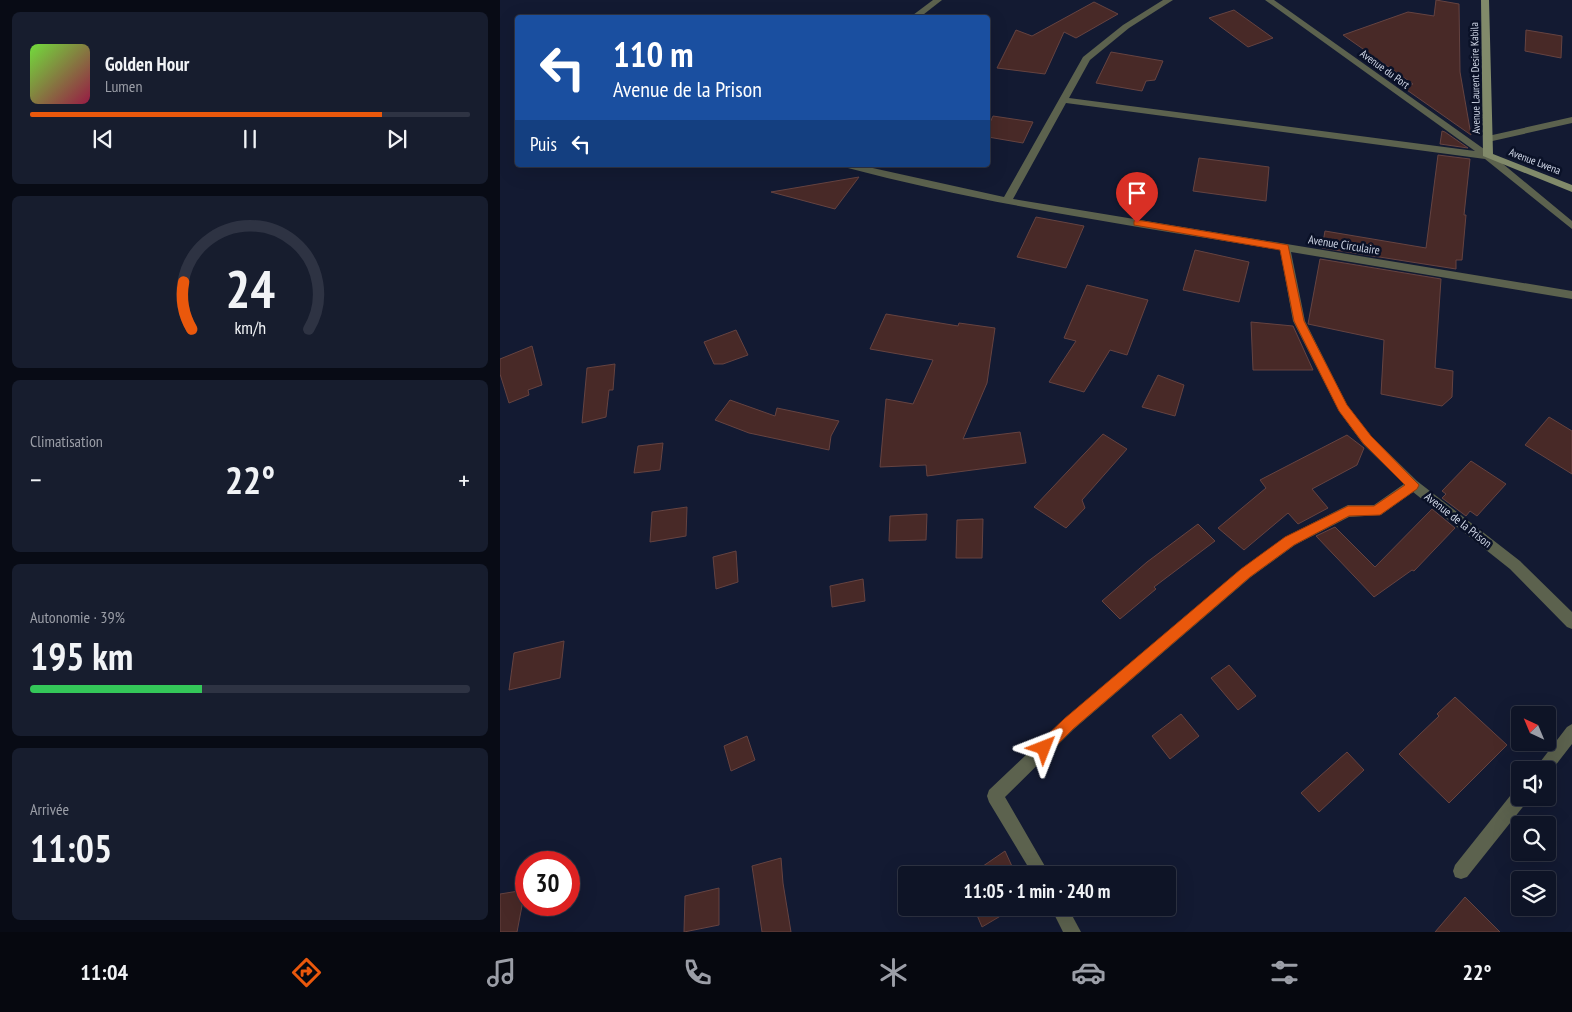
<!DOCTYPE html>
<html lang="fr">
<meta charset="utf-8">
<style>
body{margin:0;font-family:"PT Sans Narrow",sans-serif;background:#171d2e;color:#f1f3f6;height:100vh;display:flex;flex-direction:column;font-size:19px;white-space:nowrap}
*{box-sizing:border-box;margin:0}
p{font-size:16px;color:#9b9ea7}
.icon{flex:none;width:28px;height:28px;fill:none;stroke:currentColor;stroke-width:2;stroke-linecap:round;stroke-linejoin:round}
.map{position:relative;flex:1;overflow:hidden}
.side{display:flex;flex-direction:column;gap:12px;padding:12px;background:#080b15;width:500px}
.side>*{flex:none}
.top-card{position:absolute;left:15px;top:15px;width:475px;height:152px;border-radius:5px;box-shadow:0 5px 20px #0002,0 0 0 1px #2e3343;background:#1a4fa0;color:#fff;overflow:hidden}
.needle{width:32px;rotate:316deg}
.tools{position:absolute;left:1011px;top:706px;display:grid;gap:10px}
.tools a{display:grid;place-items:center;width:45px;height:45px;border-radius:5px;background:#0e1426;box-shadow:0 5px 20px #0002,0 0 0 1px #2e3343;font-size:25px}
.speed{position:absolute;left:15px;top:851px;display:flex;gap:10px;font-size:25px;font-weight:700;text-align:center}
.speed>*{display:grid;place-content:center;width:65px;height:65px;border-radius:50%;background:#0e1426;box-shadow:0 5px 20px #0002,0 0 0 1px #2e3343;line-height:1}
.speed .limit{border:8px solid #d22;background:#fff;color:#111}
.pin{position:absolute;display:grid;place-items:center;width:42px;height:42px;color:#fff;margin:-51px -21px;border-radius:50% 50% 50% 0;rotate:-45deg;box-shadow:0 0 5px #0007}
.pin .icon{rotate:45deg}
.me{position:absolute;width:55px;margin:-28px;rotate:45deg;stroke-linejoin:round;filter:drop-shadow(0 0 4px #0008)}
.turn{display:flex;align-items:center;gap:18px;height:105px;padding:0 15px;font-size:22px}
.turn .icon{width:65px;height:65px;stroke-width:2.5}
.turn b{display:block;font-size:35px;line-height:42px}
.then{display:flex;align-items:center;height:48px;padding:0 15px;background:#0003;gap:10px;font-size:19px}
.big{font-size:38px;font-weight:800;line-height:1.1}
.side .widget{flex:1;display:flex;flex-direction:column;justify-content:center;gap:8px;min-width:0;padding:0 18px;border-radius:8px;background:#171d2e}
.side .dial{align-items:center;gap:0}
.dial svg{height:130px;overflow:visible;fill:none;stroke:#2e3343;stroke-width:7;stroke-linecap:round;text-anchor:middle}
.dial text{fill:#f1f3f6;stroke:none}
.song{display:flex;align-items:center;gap:15px}
.cover{width:60px;height:60px;border-radius:8px;background:linear-gradient(135deg,hsl(100 70% 55%),hsl(340 70% 35%))}
.played{height:5px;border-radius:2px;background:linear-gradient(90deg,#ea580c 80%,#2e3343 80%)}
.keys{display:flex;justify-content:space-around;direction:ltr}
.heat{display:flex;justify-content:space-between;align-items:center;font-size:28px;direction:ltr}
.charge{height:8px;border-radius:4px;background:linear-gradient(90deg,#34c759 39%,#2e3343 0)}
.trip{position:absolute;left:398px;top:866px;width:278px;height:50px;border-radius:5px;background:#0e1426;box-shadow:0 5px 20px #0002,0 0 0 1px #2e3343;font-weight:800;line-height:50px;text-align:center}
.menu{display:flex;height:80px;justify-content:space-around;align-items:center;background:#06080f;color:#9b9ea7}
.menu .icon{width:35px;height:35px}
.menu .current{color:#ea580c}
.menu b{font-size:22px;color:#f1f3f6}
main{display:flex;flex:1;min-height:0}
.map>svg:first-child{display:block}
</style>
<main>
<section class="side">
<div class="widget">
<div class="song"><i class="cover"></i><div><b>Golden Hour</b><p>Lumen</p></div></div>
<div class="played"></div>
<div class="keys"><svg class="icon" aria-label="previous" viewBox="0 0 24 24"><path d="M18 5L8 12l10 7zM5 5v14"/></svg><svg class="icon" aria-label="pause" viewBox="0 0 24 24"><path d="M8 5v14M16 5v14"/></svg><svg class="icon" aria-label="next" viewBox="0 0 24 24"><path d="M6 5l10 7-10 7zM19 5v14"/></svg></div>
</div>
<div class="widget dial"><svg viewBox="0 0 100 80">
<path d="M14 69A42 42 0 1 1 86 69"/>
<path d="M14 69A42 42 0 0 1 9 40" stroke="#ea580c"/>
<text x="50" y="56" font-size="32" font-weight="700">24</text>
<text x="50" y="72" font-size="11">km/h</text>
</svg></div>
<div class="widget"><p>Climatisation</p>
<div class="heat"><a>−</a><b class="big">22°</b><a>+</a></div>
</div>
<div class="widget"><p>Autonomie · 39%</p><b class="big">195 km</b><div class="charge"></div></div>
<div class="widget"><p>Arrivée</p><b class="big">11:05</b></div>
</section>
<div class="map">
<svg width="1072" height="932" viewBox="0 0 1072 932">
<rect width="100%" height="100%" fill="#131a32"/>
<g fill="#482927" stroke="#654341">
<polygon points="936,0 959,4 960,72 971,135 904,88 913,84 843,35 908,12 934,16"/>
<polygon points="594,2 618,14 576,38 564,32 545,74 497,68 516,30 532,36"/>
<polygon points="734,10 773,38 748,47 709,18"/>
<polygon points="1026,30 1062,36 1061,58 1025,51"/>
<polygon points="611,52 663,61 655,80 646,81 642,91 596,83"/>
<polygon points="493,116 533,122 523,143 488,137 488,127"/>
<polygon points="942,131 945,132 968,148 940,144"/>
<polygon points="938,155 970,159 964,215 966,215 962,260 956,260 956,269 822,248 825,231 926,248"/>
<polygon points="699,158 769,167 766,201 693,191"/>
<polygon points="359,177 335,209 271,192"/>
<polygon points="536,217 584,226 566,268 517,257"/>
<polygon points="695,250 749,262 739,302 683,290"/>
<polygon points="820,259 941,279 935,368 953,371 952,397 942,406 881,394 884,340 808,324"/>
<polygon points="587,285 648,300 627,355 610,350 584,392 549,382 576,341 564,338"/>
<polygon points="386,314 458,326 459,323 495,328 487,383 463,439 520,432 526,463 427,476 426,465 380,467 386,399 413,404 433,360 370,349"/>
<polygon points="751,322 793,326 813,370 753,370"/>
<polygon points="236,330 248,355 223,364 214,364 204,342"/>
<polygon points="32,346 42,385 28,390 29,395 9,403 0,374 0,359"/>
<polygon points="115,364 113,390 109,390 106,417 82,423 87,368"/>
<polygon points="658,375 684,385 675,416 642,407"/>
<polygon points="230,400 275,416 277,408 339,421 331,436 329,450 249,433 215,420"/>
<polygon points="1049,417 1072,431 1072,474 1025,445"/>
<polygon points="603,434 627,449 582,500 585,508 566,528 534,507"/>
<polygon points="847,435 864,448 857,465 812,489 828,508 798,524 788,513 744,550 718,528 766,488 760,480"/>
<polygon points="163,443 160,470 134,473 138,446"/>
<polygon points="971,461 1006,484 977,516 970,511 966,516 942,498 946,494 942,491"/>
<polygon points="187,507 186,536 150,542 152,512"/>
<polygon points="932,509 955,528 914,571 912,570 874,597 816,536 835,527 875,567"/>
<polygon points="427,514 426,540 389,541 390,516"/>
<polygon points="483,519 482,558 456,558 457,520"/>
<polygon points="698,524 715,541 654,587 656,589 620,619 602,601 647,562"/>
<polygon points="236,551 238,582 216,589 213,557"/>
<polygon points="363,579 365,601 332,607 330,586"/>
<polygon points="64,641 60,678 9,690 14,653"/>
<polygon points="729,665 756,696 738,710 711,678"/>
<polygon points="955,697 1007,745 949,803 899,754 939,716 937,714"/>
<polygon points="681,714 699,736 670,759 652,736"/>
<polygon points="247,736 255,760 231,771 224,746"/>
<polygon points="847,752 864,770 819,812 801,793"/>
<polygon points="505,851 516,875 470,875"/>
<polygon points="281,858 283,883 291,932 262,932 252,866"/>
<polygon points="219,888 219,925 184,932 185,896"/>
<polygon points="25,890 17,932 0,932 0,894"/>
<polygon points="965,897 1000,932 935,932"/>
<polygon points="474,908 514,908 482,927"/>
</g>
<g fill="none" stroke-linecap="round" stroke-linejoin="round">
<g fill="#5c624e" fill-rule="evenodd">
<polygon points="433,0 442,0 419,18 409,18"/>
<path d="M663,0H673L629,28L590,60L569,98L975,151L765,0H774L991,154L1072,221V229L985,159L566,103L513,199L1072,291V299L791,252L805,321L847,405L871,436L917,481L1020,561L1072,612V629L1067,627L1010,569L913,492L881,515L849,517L795,545L751,577L574,729L505,797L550,875H533L489,802L487,796L489,790L564,719L741,569L785,537L848,505H874L904,484L863,444L839,411L793,321L780,250C634,226 487,205 344,167L342,165H359L504,197L583,57L623,25Z"/>
<polygon points="1072,117 1072,123 988,142 983,139 988,136"/>
<polygon points="1072,724 1072,744 1048,775 1048,770 1034,770 1067,727"/>
<polygon points="1020,789 1020,798 1028,798 1026,803 967,877 961,879 955,877 953,871 955,865 1014,791"/>
<polygon points="551,908 568,908 581,932 563,932"/>
</g>
<polygon fill="#818a6a" fill-rule="evenodd" points="981,0 989,0 993,154 1072,185 1072,192 983,156"/>
</g>
<polygon fill="#ea580c" stroke="#983908" points="637,220 788,245 804,321 847,405 871,436 919,485 917,489 880,515 849,516 794,545 750,577 573,729 549,753 544,755 539,753 537,748 539,743 564,719 741,569 785,537 848,506 874,506 905,485 863,443 839,411 794,321 780,250 634,225 634,221"/>
<g text-anchor="middle" stroke-width="5" stroke-linejoin="round" paint-order="stroke">
<g font-size="11" fill="#d0d7e7" stroke="#0a1127">
<text transform="translate(885 69) rotate(36)" y="4">Avenue du Port</text>
<text transform="translate(975 78) rotate(-91)" y="4">Avenue Laurent Desire Kabila</text>
<text transform="translate(1035 161) rotate(21)" y="4">Avenue Lwena</text>
</g>
<g font-size="12" fill="#d0d7e7" stroke="#0a1127">
<text transform="translate(844 245) rotate(9)" y="4">Avenue Circulaire</text>
<text transform="translate(958 520) rotate(38)" y="4">Avenue de la Prison</text>
</g>
</g>
</svg>
<div class="tools">
<a><svg class="needle" viewBox="-14 -14 28 28"><path d="M0-13l5 13h-10z" fill="#e53935"/><path d="M0 13l5-13h-10z" fill="#9b9ea7"/></svg></a>
<a><svg class="icon" aria-label="sound" viewBox="0 0 24 24"><path d="M4 9h4l5-4v14l-5-4H4zM17 9q2 3 0 6"/></svg></a>
<a><svg class="icon" aria-label="search" viewBox="0 0 24 24"><circle cx="10" cy="10" r="6"/><path d="M15 15l6 6"/></svg></a>
<a><svg class="icon" aria-label="layers" viewBox="0 0 24 24"><path d="M12 4l9 5-9 5-9-5zM3 14l9 5 9-5"/></svg></a>
</div>
<div class="speed"><div class="limit">30</div></div>
<div class="pin" style="left:637px;top:223px;background:#d93025"><svg class="icon" aria-label="arrive" viewBox="0 0 24 24"><path d="M6 21V4h12l-3 4 3 4H6"/></svg></div>
<svg class="me" style="left:544px;top:748px" viewBox="-20 -20 40 40"><path d="M0-17L14 15 0 8-14 15z" fill="#ea580c" stroke="#fff" stroke-width="4"/></svg>
<div class="trip">11:05 · 1 min · 240 m</div>
<div class="top-card">
<div class="turn"><svg class="icon" aria-label="left" viewBox="0 0 24 24"><path d="M17 20v-9H6M10 6l-5 5 5 5"/></svg><div><b>110 m</b>Avenue de la Prison</div></div>
<div class="then">Puis<svg class="icon" aria-label="left" viewBox="0 0 24 24"><path d="M17 20v-9H6M10 6l-5 5 5 5"/></svg></div>
</div>
</div>
</main>
<nav class="menu">
<b>11:04</b>
<svg class="icon current" aria-label="directions" viewBox="0 0 24 24"><path d="M12 3l9 9-9 9-9-9zM9 14v-3h6M13 9l2 2-2 2"/></svg>
<svg class="icon" aria-label="music" viewBox="0 0 24 24"><path d="M9 18V5l10-2v13"/><circle cx="6" cy="18" r="3"/><circle cx="16" cy="16" r="3"/></svg>
<svg class="icon" aria-label="phone" viewBox="0 0 24 24"><path d="M5 4h4l2 5-3 2q2 4 5 5l2-3 5 2v4C11 20 4 13 5 4z"/></svg>
<svg class="icon" aria-label="climate" viewBox="0 0 24 24"><path d="M12 3v18M4 7l16 10M4 17L20 7"/></svg>
<svg class="icon" aria-label="car" viewBox="0 0 24 24"><path d="M5 17H2v-5l4-1 3-4h7l3 4 3 1v5h-3M9 17h6M6 11h13"/><circle cx="7" cy="17" r="2"/><circle cx="17" cy="17" r="2"/></svg>
<svg class="icon" aria-label="filters" viewBox="0 0 24 24"><path d="M4 7h16M4 17h16"/><circle cx="9" cy="7" r="2"/><circle cx="15" cy="17" r="2"/></svg>
<b>22°</b>
</nav>
